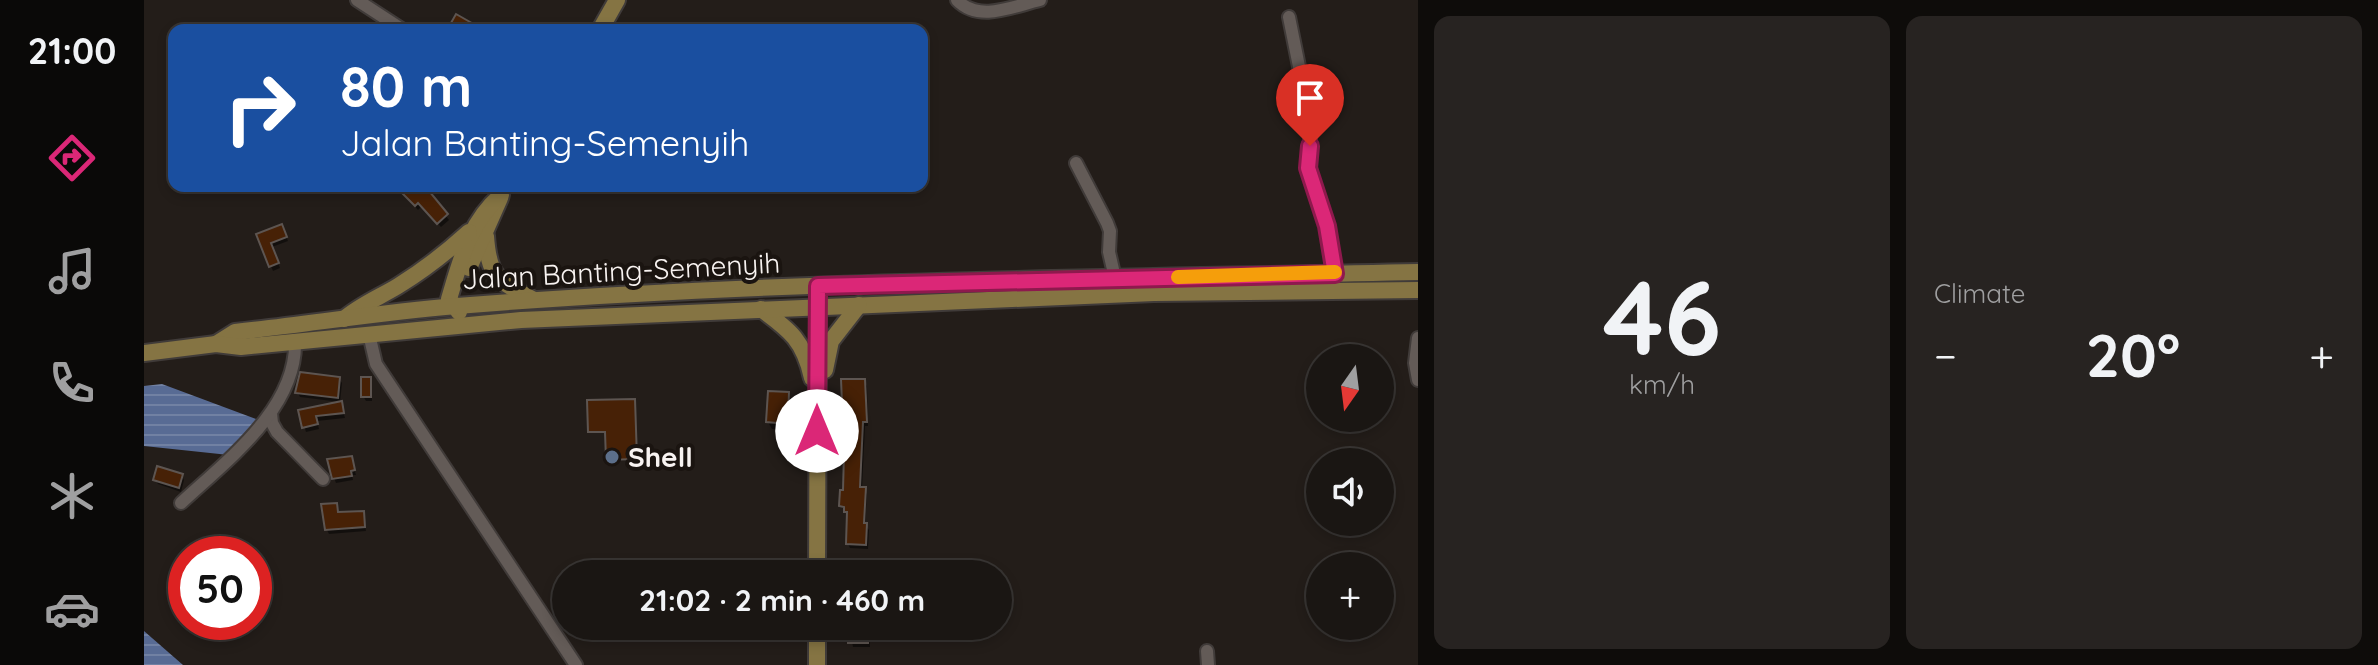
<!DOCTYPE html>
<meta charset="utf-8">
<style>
body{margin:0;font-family:Quicksand,sans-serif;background:#272321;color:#f1f3f6;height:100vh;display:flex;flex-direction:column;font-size:30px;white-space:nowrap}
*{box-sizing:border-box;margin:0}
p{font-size:26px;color:#9f9fa0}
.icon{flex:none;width:44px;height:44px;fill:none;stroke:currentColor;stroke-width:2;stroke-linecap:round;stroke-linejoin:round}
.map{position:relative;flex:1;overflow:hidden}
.sheet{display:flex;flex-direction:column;gap:16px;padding:16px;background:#0e0c0a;width:960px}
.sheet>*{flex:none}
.banner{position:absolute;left:24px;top:24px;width:760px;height:168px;border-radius:16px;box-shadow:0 4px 12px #0003,0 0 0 2px #383533;background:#1a4fa0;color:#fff;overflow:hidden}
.needle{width:52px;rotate:194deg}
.buttons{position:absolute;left:1162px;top:344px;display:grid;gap:16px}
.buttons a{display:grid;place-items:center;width:88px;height:88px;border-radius:50%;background:#1a1613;box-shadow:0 4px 12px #0003,0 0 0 2px #383533;font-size:40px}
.speed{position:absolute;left:24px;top:536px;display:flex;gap:16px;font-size:40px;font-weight:700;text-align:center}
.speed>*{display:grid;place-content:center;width:104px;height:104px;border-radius:50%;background:#1a1613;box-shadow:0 4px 12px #0003,0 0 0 2px #383533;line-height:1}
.speed .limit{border:12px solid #d22;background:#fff;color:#111}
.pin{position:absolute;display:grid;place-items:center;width:68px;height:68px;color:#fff;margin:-82px -34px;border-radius:50% 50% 50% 0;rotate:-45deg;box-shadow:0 0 8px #0007}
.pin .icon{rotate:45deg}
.me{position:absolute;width:88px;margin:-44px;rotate:0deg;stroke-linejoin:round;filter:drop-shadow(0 0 6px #0008)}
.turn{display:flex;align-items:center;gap:28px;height:168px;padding:0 40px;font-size:36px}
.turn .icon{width:104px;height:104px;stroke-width:2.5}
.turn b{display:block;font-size:56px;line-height:68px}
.big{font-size:60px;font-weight:800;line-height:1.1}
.sheet .widget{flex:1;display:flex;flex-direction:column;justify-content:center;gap:12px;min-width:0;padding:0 28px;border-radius:16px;background:#272321}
.sheet .dial{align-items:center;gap:0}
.dial b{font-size:104px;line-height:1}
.heat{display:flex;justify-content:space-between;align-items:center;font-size:44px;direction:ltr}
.sheet .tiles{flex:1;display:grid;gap:16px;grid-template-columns:repeat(2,1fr)}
.trip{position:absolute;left:408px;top:560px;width:460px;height:80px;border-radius:40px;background:#1a1613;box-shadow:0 4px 12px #0003,0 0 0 2px #383533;font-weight:800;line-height:80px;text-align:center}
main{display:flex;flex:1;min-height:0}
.tabs{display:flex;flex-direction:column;width:144px;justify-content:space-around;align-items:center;background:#0a0908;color:#9f9fa0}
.tabs .icon{width:56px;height:56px}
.tabs .current{color:#db2777}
.tabs b{font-size:36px;color:#f1f3f6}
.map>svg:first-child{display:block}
</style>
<main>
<nav class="tabs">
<b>21:00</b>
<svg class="icon current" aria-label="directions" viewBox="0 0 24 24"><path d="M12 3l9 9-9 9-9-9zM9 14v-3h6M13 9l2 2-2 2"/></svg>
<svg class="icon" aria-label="music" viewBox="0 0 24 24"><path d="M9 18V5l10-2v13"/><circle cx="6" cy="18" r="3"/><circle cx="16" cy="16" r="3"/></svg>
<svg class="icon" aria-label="phone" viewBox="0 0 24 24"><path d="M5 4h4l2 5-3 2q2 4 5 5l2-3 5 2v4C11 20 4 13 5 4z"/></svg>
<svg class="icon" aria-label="climate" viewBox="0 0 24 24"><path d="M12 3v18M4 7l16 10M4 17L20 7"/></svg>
<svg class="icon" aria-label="car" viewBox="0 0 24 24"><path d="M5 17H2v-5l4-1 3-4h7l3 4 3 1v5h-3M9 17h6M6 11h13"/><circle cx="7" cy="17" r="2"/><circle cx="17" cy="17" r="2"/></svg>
</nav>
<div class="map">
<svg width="1274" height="665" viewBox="0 0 1274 665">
<defs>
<pattern id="water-rules" width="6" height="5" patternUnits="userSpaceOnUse" patternTransform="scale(2)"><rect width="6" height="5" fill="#586b94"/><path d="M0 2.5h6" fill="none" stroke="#7181a3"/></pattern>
</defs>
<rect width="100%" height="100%" fill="#231d19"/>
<g fill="url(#water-rules)">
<polygon points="18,384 115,420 85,455 0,446 0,386"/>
<polygon points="0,631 39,665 0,665"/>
</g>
<g fill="#0007">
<polygon points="266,186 278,186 305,220 297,227 278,206 274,210 259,193"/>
<polygon points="140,231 144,241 128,247 136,268 129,271 114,235"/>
<polygon points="195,379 198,383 196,402 156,397 154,393"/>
<polygon points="225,379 228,383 228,401 222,401 219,396"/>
<polygon points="720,381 723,386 724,426 721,426 718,489 723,494 721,525 725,530 724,549 706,548 704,544 705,516 697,506 701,493"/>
<polygon points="644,394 648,401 647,430 628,429 624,422"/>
<polygon points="491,402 493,460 464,461 463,433 446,432"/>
<polygon points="197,403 201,418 173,421 175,429 162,432 156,412"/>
<polygon points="207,458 212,475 208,475 209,480 192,483 190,478"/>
<polygon points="38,476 40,480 37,492 14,484 11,480"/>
<polygon points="192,505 195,514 219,513 222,531 185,534 183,530"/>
<polygon points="705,626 725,626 726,647 709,647"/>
</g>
<g fill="#472106" stroke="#5d5551" stroke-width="2">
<polygon points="312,14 340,30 303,30"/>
<polygon points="263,186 281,186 304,214 293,224 274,203 271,206 257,192"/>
<polygon points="138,224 143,237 127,243 135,263 125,267 112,234"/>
<polygon points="156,372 196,377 194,398 151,393"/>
<rect x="217" y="377" width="10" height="20"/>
<polygon points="697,379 721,379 723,422 719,422 716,487 722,487 720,523 723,523 722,545 702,544 703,512 700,512 700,507 695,506 696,490 699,490 700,453"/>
<polygon points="624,391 645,392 644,424 622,422"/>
<polygon points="491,399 493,459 462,460 461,432 444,432 443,400"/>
<polygon points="198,401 200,413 172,416 174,424 158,428 154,410"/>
<polygon points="208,456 211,470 207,471 208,476 188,479 183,459"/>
<polygon points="13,466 39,474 35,488 9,480"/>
<polygon points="193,503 194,512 220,511 221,527 181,530 177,504"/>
<rect x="704" y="626" width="20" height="17"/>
</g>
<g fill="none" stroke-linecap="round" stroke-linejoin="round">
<defs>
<g id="minor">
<polyline points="213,0 259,30"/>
<path d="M813,0C835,23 870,6 896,0"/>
<polyline points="1145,17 1167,126 1164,168 1183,226 1191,274"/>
<polyline points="932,163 963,223 966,231 965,252 971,278"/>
<polyline points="225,334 232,364 432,665"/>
<polyline points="1274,338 1271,363 1274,380"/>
<polyline points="127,413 128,423 133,432 179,479"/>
<path d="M37,503C82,461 154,408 151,340"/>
<polyline points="1063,651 1064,665"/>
</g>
<g id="major">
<polyline points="456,30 473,0"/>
<path d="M342,236C345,279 354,280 390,300"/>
<polyline points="325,268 356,198"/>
<path d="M617,309C646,330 660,341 668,378"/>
<path d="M315,312L305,299C317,259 325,223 357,195"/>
<path d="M200,319C216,305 236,297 254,286C280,270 303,252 325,232"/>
<path d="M72,344L91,332C165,324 239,312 313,306C633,280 954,279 1274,272"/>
<polyline points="0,353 72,344 97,347 377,320 1010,293 1274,290"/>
<polyline points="681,370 687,341 715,305"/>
<polyline points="673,574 674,296"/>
<polyline points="673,665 673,626"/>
</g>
</defs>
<use href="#minor" stroke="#403b39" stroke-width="16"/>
<use href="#major" stroke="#403b39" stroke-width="20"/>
<use href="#minor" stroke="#635b57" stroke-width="12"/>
<use href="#major" stroke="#857443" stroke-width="16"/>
</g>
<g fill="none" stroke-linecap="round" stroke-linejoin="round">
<defs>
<polyline id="route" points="673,431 674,286 1191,274 1183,226 1164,168 1166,146"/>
</defs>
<use href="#route" stroke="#8e194d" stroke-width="20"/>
<use href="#route" stroke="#db2777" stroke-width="14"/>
<polyline stroke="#f59e0b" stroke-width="14" points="1034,277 1191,272"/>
</g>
<circle fill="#5c6f8a" stroke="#1a1410" stroke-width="3" cx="468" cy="457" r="8"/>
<g text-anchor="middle" stroke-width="8" stroke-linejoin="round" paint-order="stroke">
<g font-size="28" fill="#f8f3f1" stroke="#1a1410">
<text transform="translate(477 271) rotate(-3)" y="10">Jalan Banting-Semenyih</text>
</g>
<g font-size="28" font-weight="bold" fill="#f8f3f1" stroke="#1a1410" text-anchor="start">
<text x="484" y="467">Shell</text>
</g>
</g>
</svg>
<div class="buttons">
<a><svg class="needle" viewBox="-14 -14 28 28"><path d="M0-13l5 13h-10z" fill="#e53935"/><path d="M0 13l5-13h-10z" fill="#9f9fa0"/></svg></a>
<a><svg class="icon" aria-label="sound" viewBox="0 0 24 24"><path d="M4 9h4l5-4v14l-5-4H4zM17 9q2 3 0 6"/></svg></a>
<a>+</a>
</div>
<div class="speed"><div class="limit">50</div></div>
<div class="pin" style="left:1166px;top:146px;background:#d93025"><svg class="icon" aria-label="arrive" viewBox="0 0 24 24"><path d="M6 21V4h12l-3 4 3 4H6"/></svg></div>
<svg class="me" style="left:673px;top:431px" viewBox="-20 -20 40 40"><circle r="19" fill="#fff"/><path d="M0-13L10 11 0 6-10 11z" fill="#db2777"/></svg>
<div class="trip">21:02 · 2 min · 460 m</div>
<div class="banner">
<div class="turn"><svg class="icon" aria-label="right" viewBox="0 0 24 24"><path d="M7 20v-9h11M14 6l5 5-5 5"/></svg><div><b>80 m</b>Jalan Banting-Semenyih</div></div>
</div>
</div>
<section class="sheet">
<div class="tiles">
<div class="widget dial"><b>46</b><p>km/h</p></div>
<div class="widget"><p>Climate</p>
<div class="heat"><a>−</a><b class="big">20°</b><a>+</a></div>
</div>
</div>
</section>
</main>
